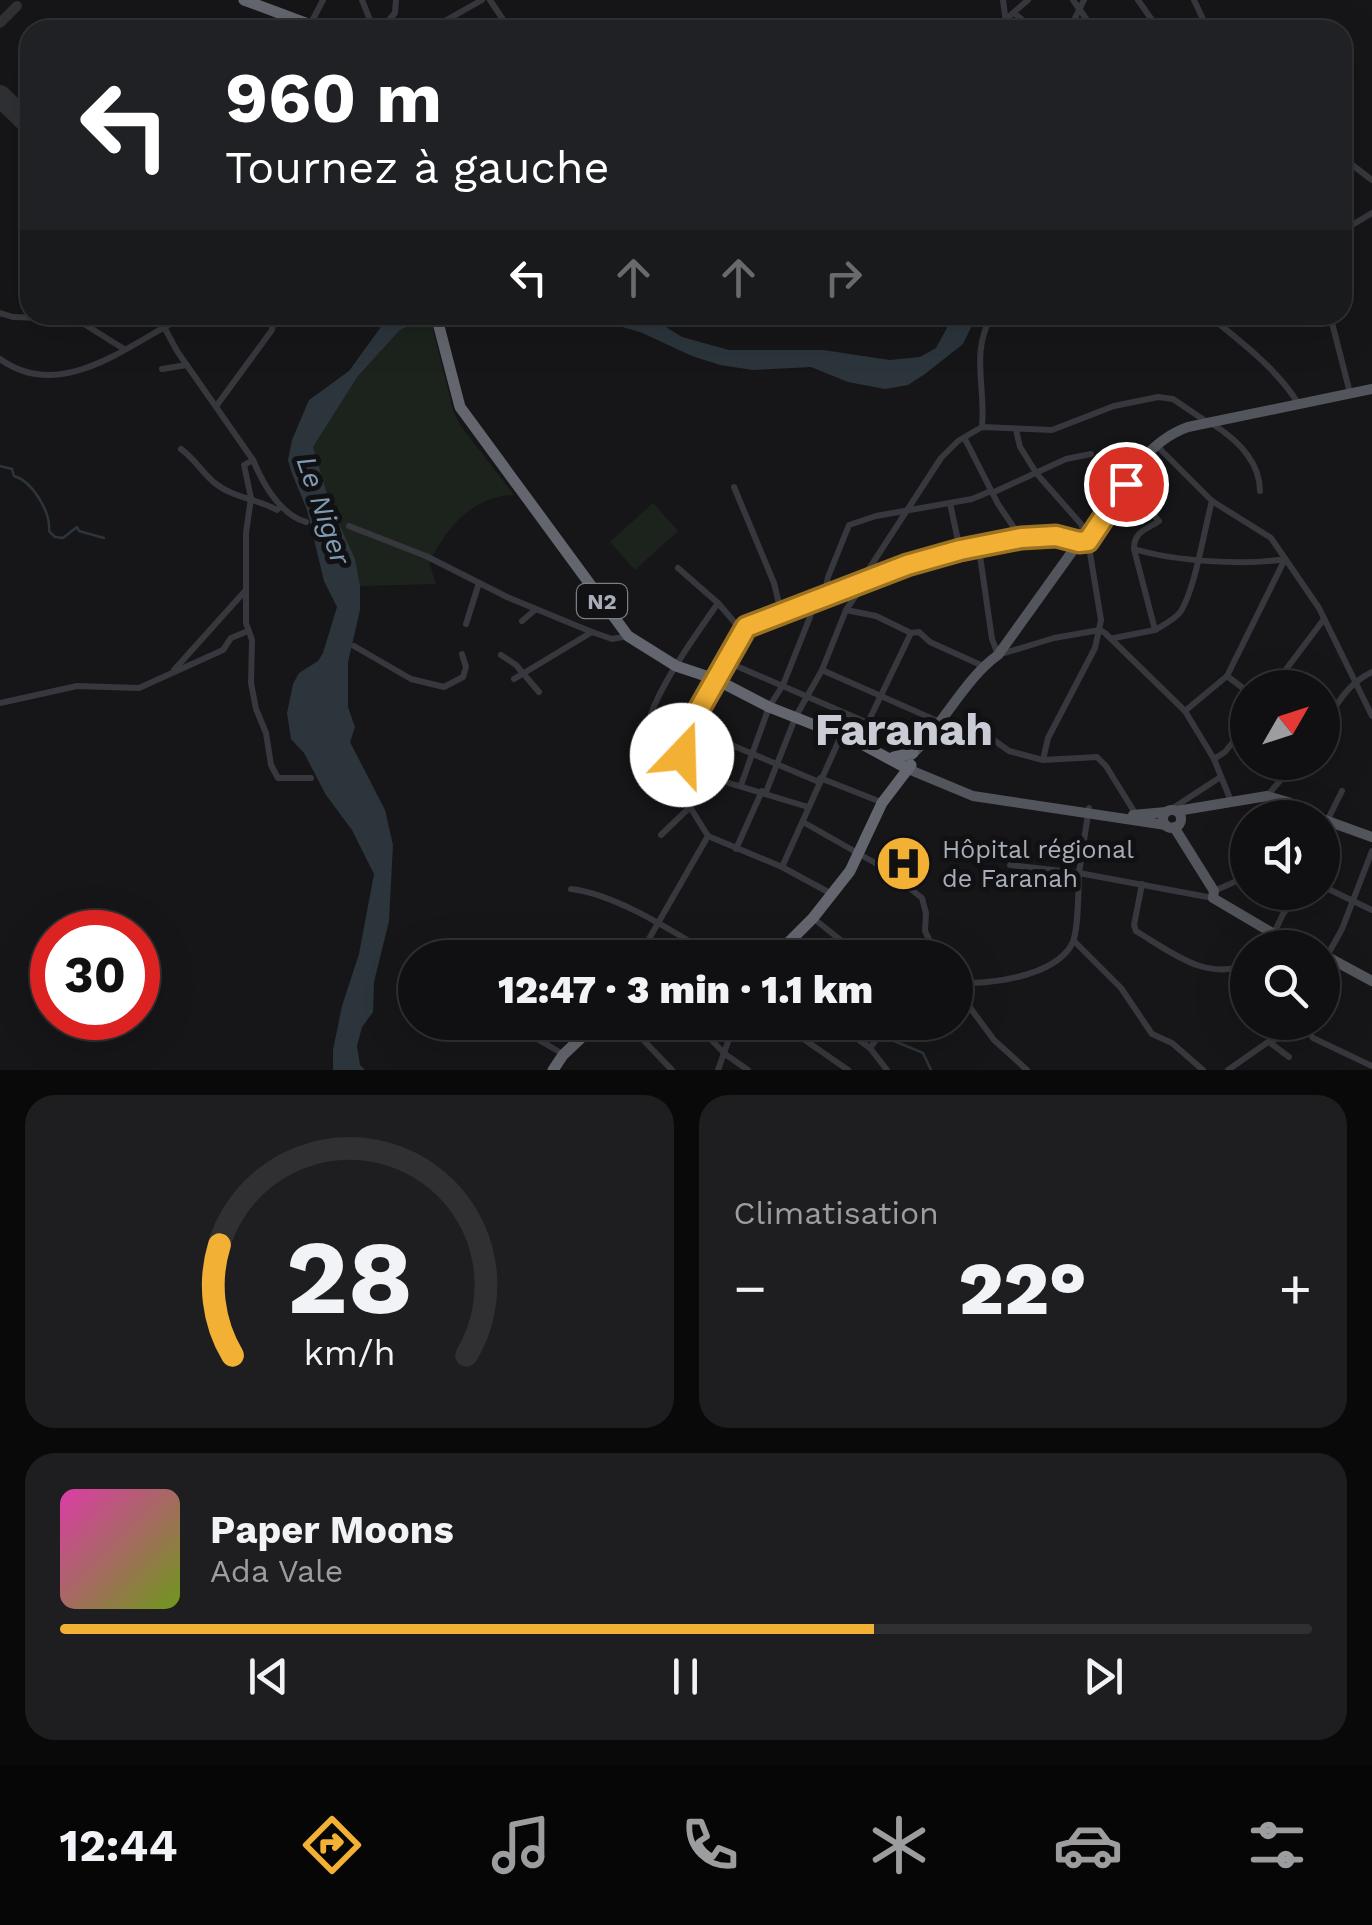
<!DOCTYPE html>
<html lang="fr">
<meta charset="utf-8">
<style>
body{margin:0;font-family:"Work Sans",sans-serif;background:#1e1e20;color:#f1f3f6;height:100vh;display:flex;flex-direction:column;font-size:38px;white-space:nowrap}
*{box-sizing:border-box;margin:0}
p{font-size:32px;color:#9c9d9f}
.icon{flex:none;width:55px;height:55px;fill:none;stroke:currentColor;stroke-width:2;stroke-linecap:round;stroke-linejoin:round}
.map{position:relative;height:1070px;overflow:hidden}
.drawer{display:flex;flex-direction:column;gap:25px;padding:25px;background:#09090a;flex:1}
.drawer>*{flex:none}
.guide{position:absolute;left:20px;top:20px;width:1332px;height:305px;border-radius:30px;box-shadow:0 10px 40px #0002,0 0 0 2px #303032;background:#202124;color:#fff;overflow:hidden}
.needle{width:65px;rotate:51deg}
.controls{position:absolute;left:1230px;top:670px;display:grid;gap:20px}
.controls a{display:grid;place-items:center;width:110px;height:110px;border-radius:50%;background:#101012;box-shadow:0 10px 40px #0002,0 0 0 2px #303032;font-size:50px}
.speed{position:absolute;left:30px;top:910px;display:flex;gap:20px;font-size:50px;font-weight:700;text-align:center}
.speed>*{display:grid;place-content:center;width:130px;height:130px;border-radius:50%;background:#101012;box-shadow:0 10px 40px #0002,0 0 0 2px #303032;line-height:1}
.speed .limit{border:15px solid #d22;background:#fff;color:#111}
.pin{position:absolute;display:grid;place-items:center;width:85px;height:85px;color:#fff;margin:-42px;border:5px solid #fff;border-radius:50%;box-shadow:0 2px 10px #0007}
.me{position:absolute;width:110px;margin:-55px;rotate:21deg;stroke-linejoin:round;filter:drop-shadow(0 0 8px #0008)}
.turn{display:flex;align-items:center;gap:35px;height:210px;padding:0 40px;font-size:45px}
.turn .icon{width:130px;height:130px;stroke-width:2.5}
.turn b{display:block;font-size:70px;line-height:85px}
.lanes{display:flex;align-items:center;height:95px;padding:0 40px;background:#0003;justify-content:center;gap:50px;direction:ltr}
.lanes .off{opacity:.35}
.big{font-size:75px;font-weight:800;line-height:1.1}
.drawer .card{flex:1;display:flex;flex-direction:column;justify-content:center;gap:15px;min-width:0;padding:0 35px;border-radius:30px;background:#1e1e20}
.drawer .dial{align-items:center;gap:0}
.dial svg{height:260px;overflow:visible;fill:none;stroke:#303032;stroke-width:7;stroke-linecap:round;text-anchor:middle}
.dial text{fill:#f1f3f6;stroke:none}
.song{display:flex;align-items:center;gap:30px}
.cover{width:120px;height:120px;border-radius:15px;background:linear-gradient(135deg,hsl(320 70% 55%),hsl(80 70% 35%))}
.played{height:10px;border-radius:5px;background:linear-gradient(90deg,#f2b134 65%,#303032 65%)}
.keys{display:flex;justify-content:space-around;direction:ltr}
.heat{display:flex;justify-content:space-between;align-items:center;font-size:55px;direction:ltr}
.drawer .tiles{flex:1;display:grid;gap:25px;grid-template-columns:1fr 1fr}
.card:last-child{grid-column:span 2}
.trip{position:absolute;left:398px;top:940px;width:575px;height:100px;border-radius:50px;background:#101012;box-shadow:0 10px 40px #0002,0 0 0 2px #303032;font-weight:800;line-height:100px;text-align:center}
.tab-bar{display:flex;height:160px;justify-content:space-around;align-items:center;background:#060607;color:#9c9d9f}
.tab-bar .icon{width:70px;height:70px}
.tab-bar .selected{color:#f2b134}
.tab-bar b{font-size:45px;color:#f1f3f6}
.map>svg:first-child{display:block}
</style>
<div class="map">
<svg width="1372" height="1070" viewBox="0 0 1372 1070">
<rect width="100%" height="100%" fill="#161618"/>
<g fill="#1c231d">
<path d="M431,321L453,410L460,425L514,495C472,496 447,527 429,563L436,584L360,586C352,538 317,496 313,447L358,376L400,330L417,322Z"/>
<polygon points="653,503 678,531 635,570 610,542"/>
</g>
<g fill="#2c353c">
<polygon points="394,315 461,315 450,321 417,322 400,330 358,376 313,447 330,504 355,559 360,586 360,610 348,662 348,707 355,727 350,742 385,810 393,845 389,921 374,982 373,1012 362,1027 357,1046 360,1065 365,1070 333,1070 333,1050 342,1006 359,954 374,874 352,830 326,795 304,753 291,739 287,713 293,684 299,673 318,661 323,653 337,607 324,581 307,510 291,471 288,460 292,440 309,400 349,371 383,324"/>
<polygon points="580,315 647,315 682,337 729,350 823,350 890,360 920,357 936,348 954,315 977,315 963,344 925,374 908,385 885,389 848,382 811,367 753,370 720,365 692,356 640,332"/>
</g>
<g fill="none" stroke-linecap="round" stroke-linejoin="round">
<g stroke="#2c353c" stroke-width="2.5">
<path d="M0,466L12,469L14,476C32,481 51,512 49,531L55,537L63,538L77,527L79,531L104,538"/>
<polyline points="801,953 808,958"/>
<polyline points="872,1022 887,1038 923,1053 931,1070"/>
</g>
<polyline stroke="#303135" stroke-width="10" points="0,23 17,6"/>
<polyline stroke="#303135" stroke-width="22" points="0,96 30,125"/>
<g stroke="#37383d" stroke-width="6">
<polyline points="362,0 374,30"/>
<polyline points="490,0 510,30"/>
<polyline points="1003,0 1007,30"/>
<polyline points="1073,0 1094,30"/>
<polyline points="1138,0 1159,30"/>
<polyline points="1194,0 1208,30"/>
<polyline points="1014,13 1035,30"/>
<polyline points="1006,19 1028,0"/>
<polyline points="311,23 323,0"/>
<polyline points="436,26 482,0"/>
<polyline points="380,30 395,13 396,0"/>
<polyline points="431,30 436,26 439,30"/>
<polyline points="590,30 593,27 597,30"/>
<polyline points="1069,30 1084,0"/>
<polyline points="1342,157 1372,180"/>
<polyline points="1342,231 1372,213"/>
<polyline points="0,313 13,317 76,319 124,349"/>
<polyline points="152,315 163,325 177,351 253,460 244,465 251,498 246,533 246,623 252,640 251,683 256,709 266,733 271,765 278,778 311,778"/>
<path d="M1208,315C1240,341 1276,368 1298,403"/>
<polyline points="1330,315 1350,393"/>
<path d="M0,359C62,404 130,343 187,315"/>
<polyline points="162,369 187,365"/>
<polyline points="217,405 272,330 275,315"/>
<path d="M1211,423C1235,438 1260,460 1260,491"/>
<path d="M982,427C986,386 970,353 992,315"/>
<polyline points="1016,430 1020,447 1037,474 1081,524 1088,541 1101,620 1095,648 1048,738 1043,760"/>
<polyline points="965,439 998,504 1021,538"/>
<polyline points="1156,445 1212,501 1271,538 1319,608 1372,716"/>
<path d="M181,449C196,460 203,474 216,484C234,498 258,499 277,510L281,506"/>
<path d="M253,460C263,484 279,514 306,522"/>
<path d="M1126,484L1159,521C1146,530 1134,531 1134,549"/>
<polyline points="734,487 774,583 781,612"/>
<polyline points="992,493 1066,459 1091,454"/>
<polyline points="950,503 960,550"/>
<polyline points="349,526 426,556 507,597 592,632 612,639 628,636"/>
<polyline points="979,549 992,639 998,655 1054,638 1100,630 1105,633 1185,711 1214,759 1231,801"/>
<polyline points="678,568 718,603 742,631"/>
<polyline points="824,599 828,577 849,525 876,516 972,499 991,491"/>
<polyline points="846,610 876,616 911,633"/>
<polyline points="522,621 535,610"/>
<polyline points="466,624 479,583"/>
<polyline points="1114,638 1155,630"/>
<polyline points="354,646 411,679 444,687 463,677 466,667 462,654"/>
<polyline points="501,655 516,665 539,692"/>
<polyline points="725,661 868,723"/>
<polyline points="174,670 245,591"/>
<polyline points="822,670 942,723 977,728 1009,751 1043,760 1097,757 1106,766 1135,813"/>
<polyline points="1227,676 1248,692"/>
<polyline points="514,679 592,632"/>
<polyline points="1272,688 1324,619"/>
<polyline points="0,703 77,686 139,688 223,650 231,638 248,631"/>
<path d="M1185,711L1227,676L1285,559C1244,566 1174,561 1134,549L1155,630C1163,625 1176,619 1181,611C1196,586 1204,530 1212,501"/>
<polyline points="689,727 819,782"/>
<path d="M1322,728C1337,704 1346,685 1372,672"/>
<polyline points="859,741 911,633 919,632 930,642 983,666"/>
<polyline points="1214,759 1225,752 1248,723"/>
<polyline points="686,770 808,807"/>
<path d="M684,777C667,769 650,761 647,740C641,708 699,631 718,603"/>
<polyline points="820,778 881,802"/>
<polyline points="741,785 769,707 783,685 810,617 811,612 805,606"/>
<polyline points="766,792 796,716 822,670 846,610 865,582 865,575 941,458 958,441 982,427 1052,430 1114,406 1158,397 1173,399 1207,422"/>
<polyline points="1267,796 1296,762"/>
<polyline points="1170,810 1219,778"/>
<polyline points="803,822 884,868 922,898 926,913 925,931 938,958"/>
<polyline points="1322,831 1342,791"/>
<polyline points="661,835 690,807"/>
<polyline points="708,836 782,867 830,893"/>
<polyline points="736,849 762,791"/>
<polyline points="1010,865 1079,873 1089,808"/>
<polyline points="782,867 841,736"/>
<path d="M1142,884L1134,925L1136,931C1171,952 1206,982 1248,964"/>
<polyline points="1322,886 1372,910"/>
<path d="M571,889C619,895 675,933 717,958"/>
<polyline points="1214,891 1248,876"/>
<polyline points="813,918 863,958"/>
<polyline points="1274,933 1283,914 1299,892"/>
<polyline points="1074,941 1121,988 1152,1034 1172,1043 1203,1070"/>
<polyline points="1327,956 1342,929 1372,851"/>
<polyline points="638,958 708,836 690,807 683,755 689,727 746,627 907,565 960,550 1055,535 1079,542"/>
<path d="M955,982C988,986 1055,976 1072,944C1079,930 1078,891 1079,873L1213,898"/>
<polyline points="962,983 960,994 994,1040 1027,1070"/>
<polyline points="508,1022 563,1054"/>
<polyline points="626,1022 672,1070"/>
<polyline points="694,1022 725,1054 748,1070"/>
<polyline points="779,1022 848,1070"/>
<polyline points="834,1022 870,1048 887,1070"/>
<polyline points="1302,1024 1313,1038 1372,1066"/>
<polyline points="1269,1042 1289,1057"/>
<polyline points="870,1048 890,1022"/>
<polyline points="718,1070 735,1022"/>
<polyline points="1228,1070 1268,1042 1289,1034 1302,1025"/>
</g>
<g stroke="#53555c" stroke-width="10">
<path d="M908,758C942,728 964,679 998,655L1079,542L1088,541C1115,500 1139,444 1188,427L1372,389"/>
<polyline points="908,769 973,796 1166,825"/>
<circle cx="1172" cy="819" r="9"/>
<polyline points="1177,811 1267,796 1288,802 1320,818"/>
<polyline points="1133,815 1166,812"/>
<polyline points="1322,819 1372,837"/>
<polyline points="1174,827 1214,891 1213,898 1274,934 1307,948"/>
<polyline points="1322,954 1372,981"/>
</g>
<g stroke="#63666e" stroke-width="11">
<polyline points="244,0 324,30"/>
<polyline points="436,315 460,407 628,636 676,666 715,679 769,707 858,742 908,769"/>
<polyline points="894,757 913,753"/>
<polyline points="773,958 813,918 850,871 882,803 911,765"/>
<polyline points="553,1070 563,1055 598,1022"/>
</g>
</g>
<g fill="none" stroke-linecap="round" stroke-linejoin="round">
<defs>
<polyline id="route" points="682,755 689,727 746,627 907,565 960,550 1021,538 1056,536 1079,542 1088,541 1126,484"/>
</defs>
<use href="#route" stroke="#9d7322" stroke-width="25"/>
<use href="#route" stroke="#f2b134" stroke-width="18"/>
</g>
<defs>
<symbol id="hospital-disc" viewBox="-11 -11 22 22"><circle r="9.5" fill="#f2b134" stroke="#111113"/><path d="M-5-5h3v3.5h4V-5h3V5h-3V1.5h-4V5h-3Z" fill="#111"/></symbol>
</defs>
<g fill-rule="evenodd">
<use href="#hospital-disc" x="872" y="832" width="63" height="63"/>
</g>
<g text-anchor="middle" stroke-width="10" stroke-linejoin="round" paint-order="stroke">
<rect fill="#111113" stroke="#7b7e86" stroke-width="2.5" x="577" y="584" width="50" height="34" rx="8"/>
<g font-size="22" font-weight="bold" fill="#a8adb8">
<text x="602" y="609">N2</text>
</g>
<g font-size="25" fill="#a8adb8" stroke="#111113" text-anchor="start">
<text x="942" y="858">Hôpital régional<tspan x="942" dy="29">de Faranah</tspan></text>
</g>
<g font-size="28" font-style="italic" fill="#7f9bb3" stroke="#111113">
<text transform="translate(324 510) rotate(71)" y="10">Le Niger</text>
</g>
<g font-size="45" font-weight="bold" fill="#c9ccd4" stroke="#111113">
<text x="904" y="745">Faranah</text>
</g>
</g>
</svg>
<div class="controls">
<a><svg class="needle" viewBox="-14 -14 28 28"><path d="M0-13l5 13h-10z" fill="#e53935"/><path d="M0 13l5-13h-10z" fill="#9c9d9f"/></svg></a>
<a><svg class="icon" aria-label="sound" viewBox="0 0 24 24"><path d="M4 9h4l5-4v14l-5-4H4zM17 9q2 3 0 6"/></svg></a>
<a><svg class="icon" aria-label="search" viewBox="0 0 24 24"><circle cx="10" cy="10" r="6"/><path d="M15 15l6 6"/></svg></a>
</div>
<div class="speed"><div class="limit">30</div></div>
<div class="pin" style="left:1126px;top:484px;background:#d93025"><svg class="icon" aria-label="arrive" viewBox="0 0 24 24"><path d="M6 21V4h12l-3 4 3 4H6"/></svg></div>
<svg class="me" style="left:682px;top:755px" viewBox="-20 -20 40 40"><circle r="19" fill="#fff"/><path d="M0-13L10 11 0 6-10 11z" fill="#f2b134"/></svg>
<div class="trip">12:47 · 3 min · 1.1 km</div>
<div class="guide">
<div class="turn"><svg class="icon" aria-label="left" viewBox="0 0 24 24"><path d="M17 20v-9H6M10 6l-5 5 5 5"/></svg><div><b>960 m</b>Tournez à gauche</div></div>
<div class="lanes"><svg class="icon" aria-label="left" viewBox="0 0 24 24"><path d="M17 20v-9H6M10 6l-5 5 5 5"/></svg><svg class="icon off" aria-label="ahead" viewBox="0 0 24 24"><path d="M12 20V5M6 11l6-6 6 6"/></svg><svg class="icon off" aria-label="ahead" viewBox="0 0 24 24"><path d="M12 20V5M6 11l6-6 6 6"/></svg><svg class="icon off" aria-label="right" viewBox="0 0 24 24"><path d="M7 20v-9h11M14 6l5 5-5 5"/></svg></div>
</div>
</div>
<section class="drawer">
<div class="tiles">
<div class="card dial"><svg viewBox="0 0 100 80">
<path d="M14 69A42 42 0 1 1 86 69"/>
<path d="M14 69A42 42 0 0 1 10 35" stroke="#f2b134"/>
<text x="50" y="56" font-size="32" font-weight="700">28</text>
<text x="50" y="72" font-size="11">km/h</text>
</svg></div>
<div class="card"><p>Climatisation</p>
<div class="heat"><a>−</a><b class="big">22°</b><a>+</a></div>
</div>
<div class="card">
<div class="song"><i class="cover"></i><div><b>Paper Moons</b><p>Ada Vale</p></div></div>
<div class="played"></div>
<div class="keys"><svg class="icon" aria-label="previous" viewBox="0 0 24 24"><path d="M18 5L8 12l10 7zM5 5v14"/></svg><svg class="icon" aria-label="pause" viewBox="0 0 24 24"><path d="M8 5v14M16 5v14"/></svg><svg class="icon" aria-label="next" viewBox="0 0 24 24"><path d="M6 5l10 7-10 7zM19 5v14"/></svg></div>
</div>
</div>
</section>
<nav class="tab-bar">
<b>12:44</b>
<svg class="icon selected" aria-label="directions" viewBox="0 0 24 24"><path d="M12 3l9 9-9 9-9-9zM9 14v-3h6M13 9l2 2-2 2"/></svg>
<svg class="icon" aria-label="music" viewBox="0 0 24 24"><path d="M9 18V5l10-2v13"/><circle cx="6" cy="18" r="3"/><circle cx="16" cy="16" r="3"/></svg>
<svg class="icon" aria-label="phone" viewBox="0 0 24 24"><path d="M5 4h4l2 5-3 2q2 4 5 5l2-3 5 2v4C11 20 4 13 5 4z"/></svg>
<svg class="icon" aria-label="climate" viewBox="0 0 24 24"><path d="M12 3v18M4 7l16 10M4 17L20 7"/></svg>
<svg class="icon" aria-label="car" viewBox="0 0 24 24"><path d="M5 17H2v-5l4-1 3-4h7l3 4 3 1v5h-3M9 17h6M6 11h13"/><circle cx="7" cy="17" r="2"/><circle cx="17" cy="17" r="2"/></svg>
<svg class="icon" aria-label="filters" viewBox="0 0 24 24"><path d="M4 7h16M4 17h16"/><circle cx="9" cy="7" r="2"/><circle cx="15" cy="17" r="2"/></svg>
</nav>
